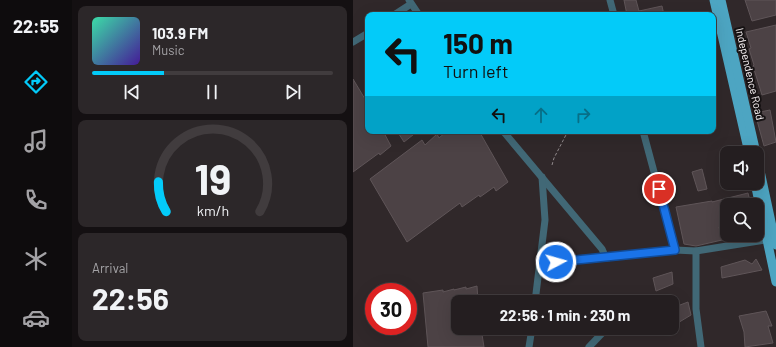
<!DOCTYPE html>
<meta charset="utf-8">
<style>
body{margin:0;font-family:Barlow,sans-serif;background:#2c2729;color:#f1f3f6;height:100vh;display:flex;flex-direction:column;font-size:15px;white-space:nowrap}
*{box-sizing:border-box;margin:0}
p{font-size:13px;color:#a3a2a5}
.icon{flex:none;width:22px;height:22px;fill:none;stroke:currentColor;stroke-width:2;stroke-linecap:round;stroke-linejoin:round}
.map{position:relative;flex:1;overflow:hidden}
.side{display:flex;flex-direction:column;gap:6px;padding:6px;background:#141012;width:281px}
.side>*{flex:none}
.banner{position:absolute;left:12px;top:12px;width:351px;height:122px;border-radius:8px;box-shadow:0 4px 16px #0002,0 0 0 1px #413c3e;background:#03cbf9;color:#111;overflow:hidden}
.buttons{position:absolute;left:367px;top:146px;display:grid;gap:8px}
.buttons a{display:grid;place-items:center;width:44px;height:44px;border-radius:8px;background:#241e20;box-shadow:0 4px 16px #0002,0 0 0 1px #413c3e;font-size:20px}
.speed{position:absolute;left:12px;top:283px;display:flex;gap:8px;font-size:20px;font-weight:700;text-align:center}
.speed>*{display:grid;place-content:center;width:52px;height:52px;border-radius:50%;background:#241e20;box-shadow:0 4px 16px #0002,0 0 0 1px #413c3e;line-height:1}
.speed .limit{border:6px solid #d22;background:#fff;color:#111}
.pin{position:absolute;display:grid;place-items:center;width:34px;height:34px;color:#fff;margin:-17px;border:2px solid #fff;border-radius:50%;box-shadow:0 1px 4px #0007}
.me{position:absolute;width:44px;margin:-22px;rotate:84deg;stroke-linejoin:round;filter:drop-shadow(0 0 3px #0008)}
.turn{display:flex;align-items:center;gap:14px;height:84px;padding:0 12px;font-size:18px}
.turn .icon{width:52px;height:52px;stroke-width:2.5}
.turn b{display:block;font-size:28px;line-height:34px}
.lanes{display:flex;align-items:center;height:38px;padding:0 12px;background:#0003;justify-content:center;gap:20px;direction:ltr}
.lanes .off{opacity:.35}
.big{font-size:30px;font-weight:700;line-height:1.1}
.side .widget{flex:1;display:flex;flex-direction:column;justify-content:center;gap:6px;min-width:0;padding:0 14px;border-radius:8px;background:#2c2729}
.side .dial{align-items:center;gap:0}
.dial svg{height:104px;overflow:visible;fill:none;stroke:#413c3e;stroke-width:7;stroke-linecap:round;text-anchor:middle}
.dial text{fill:#f1f3f6;stroke:none}
.song{display:flex;align-items:center;gap:12px}
.cover{width:48px;height:48px;border-radius:6px;background:linear-gradient(135deg,hsl(160 70% 55%),hsl(260 70% 35%))}
.played{height:4px;border-radius:2px;background:linear-gradient(90deg,#03cbf9 30%,#413c3e 30%)}
.keys{display:flex;justify-content:space-around;direction:ltr}
.trip{position:absolute;left:98px;top:295px;width:228px;height:40px;border-radius:8px;background:#241e20;box-shadow:0 4px 16px #0002,0 0 0 1px #413c3e;font-weight:700;line-height:40px;text-align:center}
main{display:flex;flex:1;min-height:0}
.menu{display:flex;flex-direction:column;width:72px;justify-content:space-around;align-items:center;background:#0e0c0d;color:#a3a2a5}
.menu .icon{width:28px;height:28px}
.menu .selected{color:#03cbf9}
.menu b{font-size:18px;color:#f1f3f6}
.map>svg:first-child{display:block}
</style>
<main>
<nav class="menu">
<b>22:55</b>
<svg class="icon selected" aria-label="directions" viewBox="0 0 24 24"><path d="M12 3l9 9-9 9-9-9zM9 14v-3h6M13 9l2 2-2 2"/></svg>
<svg class="icon" aria-label="music" viewBox="0 0 24 24"><path d="M9 18V5l10-2v13"/><circle cx="6" cy="18" r="3"/><circle cx="16" cy="16" r="3"/></svg>
<svg class="icon" aria-label="phone" viewBox="0 0 24 24"><path d="M5 4h4l2 5-3 2q2 4 5 5l2-3 5 2v4C11 20 4 13 5 4z"/></svg>
<svg class="icon" aria-label="climate" viewBox="0 0 24 24"><path d="M12 3v18M4 7l16 10M4 17L20 7"/></svg>
<svg class="icon" aria-label="car" viewBox="0 0 24 24"><path d="M5 17H2v-5l4-1 3-4h7l3 4 3 1v5h-3M9 17h6M6 11h13"/><circle cx="7" cy="17" r="2"/><circle cx="17" cy="17" r="2"/></svg>
</nav>
<section class="side">
<div class="widget">
<div class="song"><i class="cover"></i><div><b>103.9 FM</b><p>Music</p></div></div>
<div class="played"></div>
<div class="keys"><svg class="icon" aria-label="previous" viewBox="0 0 24 24"><path d="M18 5L8 12l10 7zM5 5v14"/></svg><svg class="icon" aria-label="pause" viewBox="0 0 24 24"><path d="M8 5v14M16 5v14"/></svg><svg class="icon" aria-label="next" viewBox="0 0 24 24"><path d="M6 5l10 7-10 7zM19 5v14"/></svg></div>
</div>
<div class="widget dial"><svg viewBox="0 0 100 80">
<path d="M14 69A42 42 0 1 1 86 69"/>
<path d="M14 69A42 42 0 0 1 8 46" stroke="#03cbf9"/>
<text x="50" y="56" font-size="32" font-weight="700">19</text>
<text x="50" y="72" font-size="11">km/h</text>
</svg></div>
<div class="widget"><p>Arrival</p><b class="big">22:56</b></div>
</section>
<div class="map">
<svg width="423" height="347" viewBox="0 0 423 347">
<rect width="100%" height="100%" fill="#30282a"/>
<g fill="#4c4245" stroke="#5f5558">
<polygon points="271,0 283,0 286,11 309,6 311,15 274,15"/>
<polygon points="392,0 423,0 423,15 399,21"/>
<polygon points="423,25 423,91 409,95 400,66 401,65 396,49 398,48 393,32"/>
<polygon points="0,79 15,104 15,131 30,131 38,146 27,155 26,153 0,172"/>
<polygon points="417,110 423,142 411,146 402,113"/>
<polygon points="44,131 65,131 51,142"/>
<polygon points="94,131 126,131 155,182 143,191 141,187 127,197 126,195 109,207 107,203 54,242 17,179 69,140 72,145 84,134 86,138"/>
<polygon points="349,169 354,189 345,191 339,172"/>
<polygon points="395,193 398,205 374,205 374,226 366,227 369,240 343,246 331,244 323,207 359,201 359,202"/>
<polygon points="403,259 409,270 369,278 368,267 392,260 399,264"/>
<polygon points="319,272 320,284 303,291 300,278"/>
<polygon points="124,286 125,302 102,302 105,328 128,328 131,347 75,347 70,293 90,290 90,292 101,289 101,290 113,287 113,289"/>
<polygon points="335,302 338,315 323,324 319,308"/>
<polygon points="413,311 419,326 415,326 420,343 392,347 391,332 386,316"/>
</g>
<g fill="none" stroke-linecap="round" stroke-linejoin="round">
<polyline stroke="#918a8c" stroke-width="1" stroke-dasharray="3 2" stroke-linecap="butt" points="199,165 201,158 215,131"/>
<g stroke="#416876" stroke-width="7">
<polyline points="56,0 66,15"/>
<polyline points="257,0 261,15"/>
<polyline points="41,15 58,4"/>
<polyline points="0,42 15,33"/>
<polyline points="150,131 249,249 253,258 322,250 343,251 418,239"/>
<polyline points="290,131 322,250"/>
<polyline points="343,251 343,309 348,347"/>
<polyline points="187,263 253,258"/>
<polyline points="182,302 192,220 189,177"/>
<polyline points="176,347 179,328"/>
<polyline points="236,347 254,328"/>
</g>
<g stroke="#4da5c2" stroke-width="9">
<polyline points="361,0 396,153"/>
<polyline points="368,0 403,153"/>
<polyline points="404,157 423,245"/>
<polyline points="402,183 423,282"/>
</g>
</g>
<g fill="none" stroke-linecap="round" stroke-linejoin="round">
<defs>
<polyline id="route" points="203,262 322,250 306,189"/>
</defs>
<use href="#route" stroke="#114b97" stroke-width="10"/>
<use href="#route" stroke="#1a73e8" stroke-width="7"/>
</g>
<g text-anchor="middle" stroke-width="4" stroke-linejoin="round" paint-order="stroke">
<g font-size="11" fill="#f9f3f5" stroke="#161213">
<text transform="translate(397 74) rotate(77)" y="4">Independence Road</text>
</g>
</g>
</svg>
<div class="buttons">
<a><svg class="icon" aria-label="sound" viewBox="0 0 24 24"><path d="M4 9h4l5-4v14l-5-4H4zM17 9q2 3 0 6"/></svg></a>
<a><svg class="icon" aria-label="search" viewBox="0 0 24 24"><circle cx="10" cy="10" r="6"/><path d="M15 15l6 6"/></svg></a>
</div>
<div class="speed"><div class="limit">30</div></div>
<div class="pin" style="left:306px;top:189px;background:#d93025"><svg class="icon" aria-label="arrive" viewBox="0 0 24 24"><path d="M6 21V4h12l-3 4 3 4H6"/></svg></div>
<svg class="me" style="left:203px;top:262px" viewBox="-20 -20 40 40"><circle r="17" fill="#1a73e8" stroke="#fff" stroke-width="3"/><path d="M0-11L8 9 0 5-8 9z" fill="#fff"/></svg>
<div class="trip">22:56 · 1 min · 230 m</div>
<div class="banner">
<div class="turn"><svg class="icon" aria-label="left" viewBox="0 0 24 24"><path d="M17 20v-9H6M10 6l-5 5 5 5"/></svg><div><b>150 m</b>Turn left</div></div>
<div class="lanes"><svg class="icon" aria-label="left" viewBox="0 0 24 24"><path d="M17 20v-9H6M10 6l-5 5 5 5"/></svg><svg class="icon off" aria-label="ahead" viewBox="0 0 24 24"><path d="M12 20V5M6 11l6-6 6 6"/></svg><svg class="icon off" aria-label="right" viewBox="0 0 24 24"><path d="M7 20v-9h11M14 6l5 5-5 5"/></svg></div>
</div>
</div>
</main>
